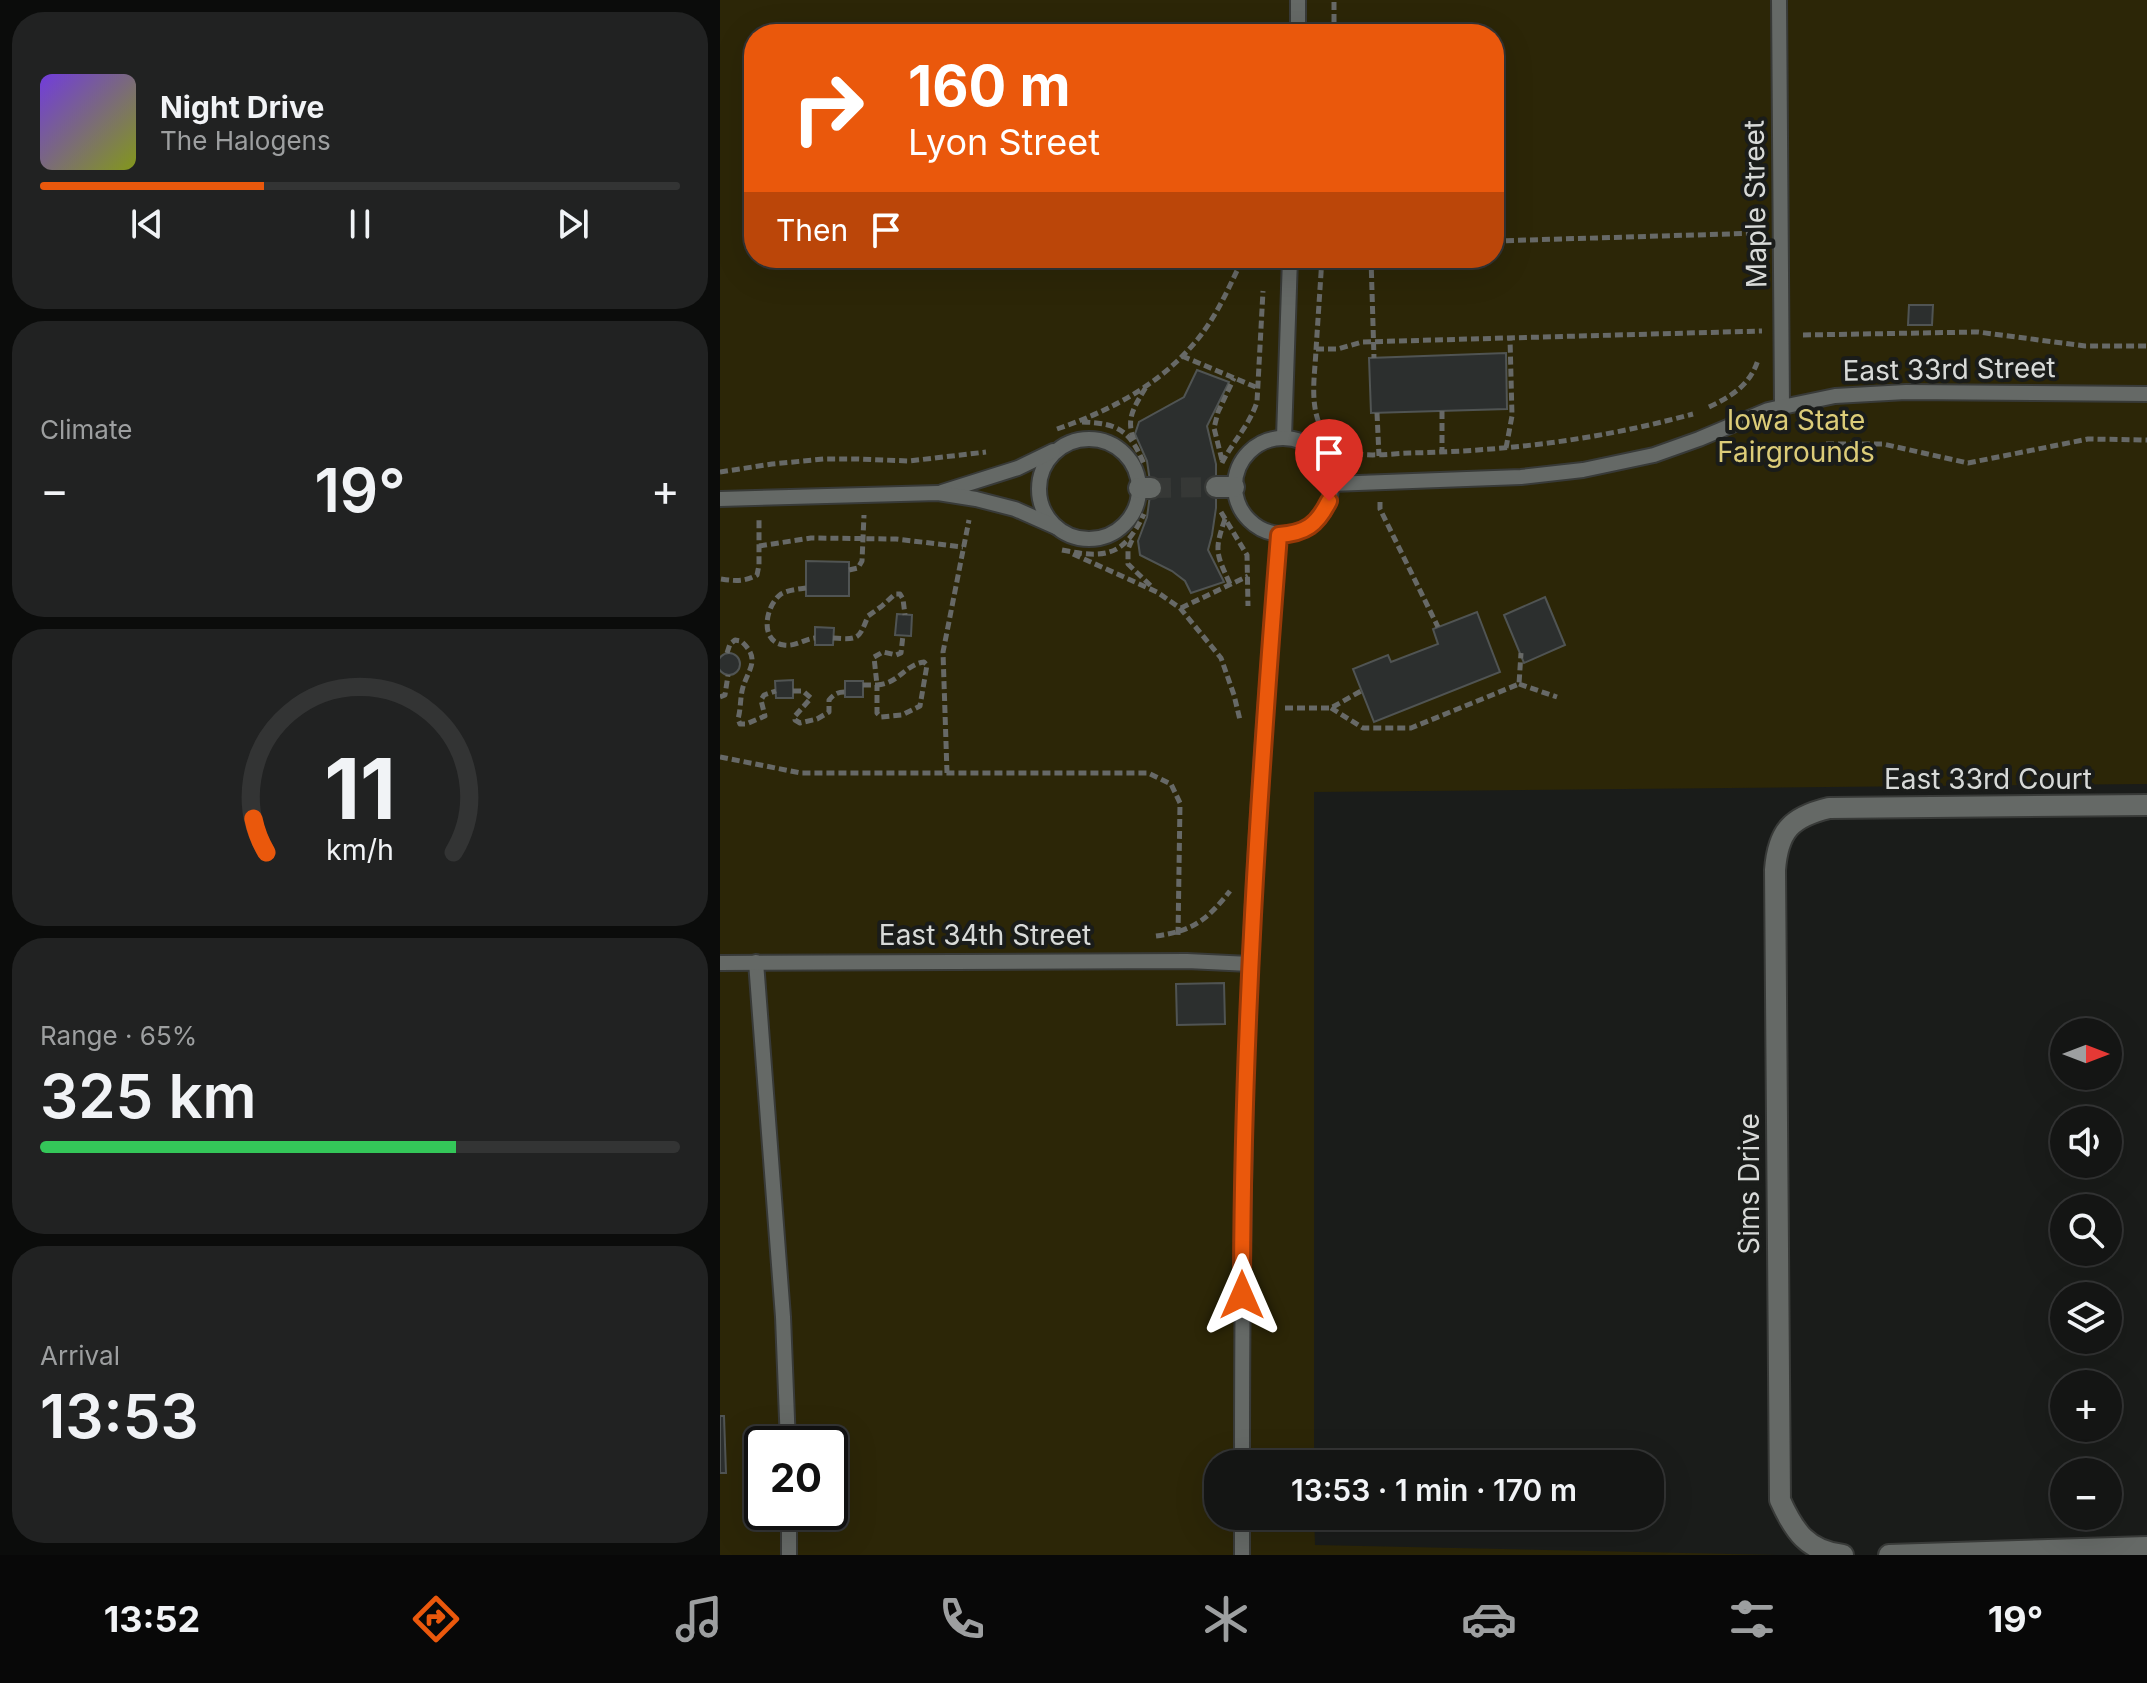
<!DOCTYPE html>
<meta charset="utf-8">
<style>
body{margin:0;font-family:Inter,sans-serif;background:#212222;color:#f1f3f6;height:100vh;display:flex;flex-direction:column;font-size:30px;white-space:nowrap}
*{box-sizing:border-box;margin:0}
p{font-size:26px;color:#9d9fa0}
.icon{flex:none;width:44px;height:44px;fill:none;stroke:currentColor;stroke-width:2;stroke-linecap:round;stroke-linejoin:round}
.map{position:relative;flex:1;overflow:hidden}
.panel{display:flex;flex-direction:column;gap:12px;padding:12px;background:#0b0c0b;width:720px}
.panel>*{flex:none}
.hud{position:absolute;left:24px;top:24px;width:760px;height:244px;border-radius:32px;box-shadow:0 8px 32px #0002,0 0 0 2px #333434;background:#ea580c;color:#fff;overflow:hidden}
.needle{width:52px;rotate:90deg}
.fabs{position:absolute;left:1330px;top:1018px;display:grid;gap:16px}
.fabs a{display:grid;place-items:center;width:72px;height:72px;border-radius:50%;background:#141514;box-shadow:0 8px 32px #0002,0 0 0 2px #333434;font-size:40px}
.speed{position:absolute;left:24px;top:1426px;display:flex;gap:16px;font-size:40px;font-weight:700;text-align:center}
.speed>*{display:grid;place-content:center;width:104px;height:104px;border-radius:50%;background:#141514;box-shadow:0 8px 32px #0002,0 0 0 2px #333434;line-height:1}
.speed .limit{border:4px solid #111;border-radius:12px;background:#fff;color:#111}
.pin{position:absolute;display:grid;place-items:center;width:68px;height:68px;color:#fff;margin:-82px -34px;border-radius:50% 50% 50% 0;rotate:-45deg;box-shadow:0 0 8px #0007}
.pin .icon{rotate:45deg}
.me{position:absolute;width:88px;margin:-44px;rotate:0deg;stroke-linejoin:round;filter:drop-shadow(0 0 6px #0008)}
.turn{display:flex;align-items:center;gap:28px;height:168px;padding:0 32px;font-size:36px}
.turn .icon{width:104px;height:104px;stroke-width:2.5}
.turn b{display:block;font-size:56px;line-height:68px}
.then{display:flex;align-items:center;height:76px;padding:0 32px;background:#0003;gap:16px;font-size:30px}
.big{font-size:60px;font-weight:600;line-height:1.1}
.panel .widget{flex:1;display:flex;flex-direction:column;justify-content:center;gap:12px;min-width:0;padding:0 28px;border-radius:32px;background:#212222}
.panel .dial{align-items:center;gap:0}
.dial svg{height:208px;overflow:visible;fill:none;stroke:#333434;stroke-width:7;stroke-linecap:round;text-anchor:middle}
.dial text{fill:#f1f3f6;stroke:none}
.song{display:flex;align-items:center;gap:24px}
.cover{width:96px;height:96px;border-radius:12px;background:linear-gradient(135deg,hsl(260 70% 55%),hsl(70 70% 35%))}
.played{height:8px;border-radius:4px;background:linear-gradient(90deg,#ea580c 35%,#333434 35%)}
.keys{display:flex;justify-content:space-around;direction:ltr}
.heat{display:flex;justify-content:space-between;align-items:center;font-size:44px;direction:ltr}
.charge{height:12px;border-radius:6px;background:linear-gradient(90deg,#34c759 65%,#333434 0)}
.trip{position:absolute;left:484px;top:1450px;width:460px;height:80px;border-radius:32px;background:#141514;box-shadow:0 8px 32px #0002,0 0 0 2px #333434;font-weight:600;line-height:80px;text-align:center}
.tab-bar{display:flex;height:128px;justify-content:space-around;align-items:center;background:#080808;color:#9d9fa0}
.tab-bar .icon{width:56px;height:56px}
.tab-bar .on{color:#ea580c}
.tab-bar b{font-size:36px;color:#f1f3f6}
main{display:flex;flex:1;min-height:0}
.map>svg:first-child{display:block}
</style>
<main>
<section class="panel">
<div class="widget">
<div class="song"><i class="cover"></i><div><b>Night Drive</b><p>The Halogens</p></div></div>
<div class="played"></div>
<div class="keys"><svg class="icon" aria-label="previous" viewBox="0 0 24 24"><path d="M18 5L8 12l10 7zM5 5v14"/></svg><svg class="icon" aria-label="pause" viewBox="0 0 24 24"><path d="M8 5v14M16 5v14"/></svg><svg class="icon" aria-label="next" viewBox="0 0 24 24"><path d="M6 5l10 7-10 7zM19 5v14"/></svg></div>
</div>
<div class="widget"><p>Climate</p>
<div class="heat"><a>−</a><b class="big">19°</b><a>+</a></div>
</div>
<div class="widget dial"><svg viewBox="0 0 100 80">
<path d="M14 69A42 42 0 1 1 86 69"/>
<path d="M14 69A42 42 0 0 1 9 56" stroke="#ea580c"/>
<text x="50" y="56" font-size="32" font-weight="700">11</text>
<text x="50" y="72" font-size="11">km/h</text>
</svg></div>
<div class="widget"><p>Range · 65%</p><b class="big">325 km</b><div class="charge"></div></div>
<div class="widget"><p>Arrival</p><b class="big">13:53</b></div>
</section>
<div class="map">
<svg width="1427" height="1555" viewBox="0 0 1427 1555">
<rect width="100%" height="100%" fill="#1a1c1a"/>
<path fill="#2c2607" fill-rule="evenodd" d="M0,0H1427V784L594,792V1464H498V1516H594L595,1545L1057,1555H0ZM34,34H774V258H34ZM42,1444H110V1512H42Z"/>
<g fill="#2c2f2e" stroke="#505453" stroke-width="2">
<polygon points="1189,305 1213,305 1212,325 1188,325"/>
<polygon points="786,353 787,409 651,413 649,358"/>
<polygon points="477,370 509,382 487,426 496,464 496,508 492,535 488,550 504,582 471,593 465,581 452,571 420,555 418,541 427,517 431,488 427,461 415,434 419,422 464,397"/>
<polygon points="86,561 129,562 129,596 86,596"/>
<polygon points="825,597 845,645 804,663 784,615"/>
<polygon points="757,612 780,672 654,722 633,669 668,655 671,662 718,644 713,629"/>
<polygon points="177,614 192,615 191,636 175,635"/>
<polygon points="95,627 114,628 113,645 95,645"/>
<circle cx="9" cy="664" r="11"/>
<polygon points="73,680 73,698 56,698 55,681"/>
<rect x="125" y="681" width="18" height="16"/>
<polygon points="504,983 505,1024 457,1025 456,984"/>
<polygon points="0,1416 4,1416 6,1473 0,1473"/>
</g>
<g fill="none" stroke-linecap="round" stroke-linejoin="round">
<polyline stroke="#363836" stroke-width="20" stroke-dasharray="20 10" stroke-linecap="butt" points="431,488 496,487"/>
<defs>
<g id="lane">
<polyline points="1059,0 1062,408"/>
<polyline points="578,34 578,0"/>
<polyline points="564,437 570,258"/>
<circle cx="563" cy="486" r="48"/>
<circle cx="369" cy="489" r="50"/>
<polyline points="611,484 801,477 863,470 934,455 979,439 1048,410 1115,396 1186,392 1427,394"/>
<polyline points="222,492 298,468 333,451"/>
<polyline points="0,499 218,493 256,499 295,509 336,527"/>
<polyline points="36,962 63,1317 68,1444"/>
<polyline points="0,963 467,961 530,964"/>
<path d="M522,1464C522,1298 523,1132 530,966C536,822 547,678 559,535"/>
<polyline points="522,1516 522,1555"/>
<polyline points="69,1555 69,1512"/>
</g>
<g id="street">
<polyline points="496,487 514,487"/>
<polyline points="419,488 431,488"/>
<path d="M1123,1555C1087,1551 1074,1531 1060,1500L1055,870C1058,831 1071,817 1109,808L1427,805"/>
<polyline points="1169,1555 1427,1547"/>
</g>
</defs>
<use href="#lane" stroke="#383a38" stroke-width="18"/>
<use href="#street" stroke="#383a38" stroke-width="24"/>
<g stroke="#676967" stroke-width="5" stroke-dasharray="8 4" stroke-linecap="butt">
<polyline points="614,34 614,0"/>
<polyline points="774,241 1041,233"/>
<path d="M602,258C600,289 598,319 596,350C595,373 590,400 599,423C602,433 612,446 622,450C641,458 668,454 689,453C788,451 877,440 973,414"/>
<polyline points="651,258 654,358"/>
<polyline points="1083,335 1258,332 1365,346 1427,346"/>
<polyline points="596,349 618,349 642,342 1042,331"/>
<polyline points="462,356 538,388"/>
<path d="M989,407C1012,396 1030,385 1038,360"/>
<polyline points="722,411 722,453"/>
<polyline points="657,413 659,456"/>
<path d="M362,422C399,423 410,431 424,464"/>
<path d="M337,429C390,411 441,384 477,340C497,316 510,285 523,258"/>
<path d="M414,440C405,418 415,406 426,387"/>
<polyline points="1106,444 1163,444 1248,463 1368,439 1427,440"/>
<polyline points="786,448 792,416 790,338"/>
<polyline points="502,460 494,428 498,412 514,378"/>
<path d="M502,463C513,441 529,426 537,402L543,291"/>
<polyline points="0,472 52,464 104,459 139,459 189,461 266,452"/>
<polyline points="660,502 660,509 718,627"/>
<polyline points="501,512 527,555 528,606"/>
<path d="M505,519C494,551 496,553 510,584"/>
<polyline points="412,540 408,549 408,564 432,587"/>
<polyline points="39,546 91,538 176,539 243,547"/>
<path d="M342,550C386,559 404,556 424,514"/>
<polyline points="353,554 437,592 460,608 501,658 514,695 520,720"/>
<polyline points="129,570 138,568 142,561 144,515"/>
<path d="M1,579C15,581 24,582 37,575L39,565V517"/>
<path d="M86,588C78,589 68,590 61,594C45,606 39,642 64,645C74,647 85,639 95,638"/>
<polyline points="461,608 528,576"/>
<path d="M113,638C139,640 139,639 148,616L162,606L175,594H180L183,599L185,615"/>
<path d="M7,653L10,644L15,640L21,641C41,659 29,668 23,687C20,697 21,709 18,719L20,724H26L45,716L41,700L44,695L56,691"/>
<polyline points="799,684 837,697"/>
<path d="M143,685H157V713L161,717L182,715L200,706L207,665L204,662C184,665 180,683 157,685L154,657L163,652L176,655L181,653L183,635"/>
<path d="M73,691H83L91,698L75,716V720L80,723L97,719L109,712V700C114,694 118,692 125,692"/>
<polyline points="0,697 5,695 8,675"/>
<polyline points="565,708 611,708 641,691"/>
<polyline points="611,708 643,728 691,728 799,684 801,653"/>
<polyline points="0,757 81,773 428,773 451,784 460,803 458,936"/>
<polyline points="227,773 223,652 249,520"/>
<path d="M436,936C473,931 487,920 510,891"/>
</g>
<use href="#lane" stroke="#656966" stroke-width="14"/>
<use href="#street" stroke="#656966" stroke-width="20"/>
</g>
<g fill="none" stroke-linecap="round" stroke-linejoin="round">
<defs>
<path id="route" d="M522,1295C522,1041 539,788 559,535C586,533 597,525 609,501"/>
</defs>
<use href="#route" stroke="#983908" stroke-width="20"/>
<use href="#route" stroke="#ea580c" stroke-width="14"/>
</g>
<g text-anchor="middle" stroke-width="8" stroke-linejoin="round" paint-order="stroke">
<g font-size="28" fill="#d8dad8" stroke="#1a1c1a">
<text transform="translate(1035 204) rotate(-91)" y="10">Maple Street</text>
<text transform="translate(1229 369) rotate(-1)" y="10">East 33rd Street</text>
<text x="1268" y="789">East 33rd Court</text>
<text x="265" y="945">East 34th Street</text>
<text transform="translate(1029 1184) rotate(-90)" y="10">Sims Drive</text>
</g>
<g font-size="28" fill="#dccc78" stroke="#1a1c1a">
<text x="1076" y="430">Iowa State<tspan x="1076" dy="32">Fairgrounds</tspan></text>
</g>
</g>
</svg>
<div class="fabs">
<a><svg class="needle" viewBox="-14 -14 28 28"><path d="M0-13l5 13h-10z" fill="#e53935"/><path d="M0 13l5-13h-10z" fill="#9d9fa0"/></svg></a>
<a><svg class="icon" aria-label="sound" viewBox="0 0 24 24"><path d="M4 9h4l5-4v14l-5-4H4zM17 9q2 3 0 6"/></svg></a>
<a><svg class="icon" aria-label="search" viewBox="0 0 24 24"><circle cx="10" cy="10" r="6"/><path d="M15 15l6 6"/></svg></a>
<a><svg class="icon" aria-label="layers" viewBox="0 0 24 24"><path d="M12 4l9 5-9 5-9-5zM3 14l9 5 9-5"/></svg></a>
<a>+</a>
<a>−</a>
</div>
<div class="speed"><div class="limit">20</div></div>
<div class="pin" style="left:609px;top:501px;background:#d93025"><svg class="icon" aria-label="arrive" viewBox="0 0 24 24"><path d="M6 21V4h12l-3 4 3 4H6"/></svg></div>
<svg class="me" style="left:522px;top:1295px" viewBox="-20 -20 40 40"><path d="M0-17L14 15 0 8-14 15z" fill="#ea580c" stroke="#fff" stroke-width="4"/></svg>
<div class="trip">13:53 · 1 min · 170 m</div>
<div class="hud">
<div class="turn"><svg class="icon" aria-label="right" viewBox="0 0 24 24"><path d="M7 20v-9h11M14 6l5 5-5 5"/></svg><div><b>160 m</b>Lyon Street</div></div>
<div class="then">Then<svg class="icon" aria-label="arrive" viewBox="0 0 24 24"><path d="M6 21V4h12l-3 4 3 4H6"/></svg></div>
</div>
</div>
</main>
<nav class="tab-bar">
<b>13:52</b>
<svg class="icon on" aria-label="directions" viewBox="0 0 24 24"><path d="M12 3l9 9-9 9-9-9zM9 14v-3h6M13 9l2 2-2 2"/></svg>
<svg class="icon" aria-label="music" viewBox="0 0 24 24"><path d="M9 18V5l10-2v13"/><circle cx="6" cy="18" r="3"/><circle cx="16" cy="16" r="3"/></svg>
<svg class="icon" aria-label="phone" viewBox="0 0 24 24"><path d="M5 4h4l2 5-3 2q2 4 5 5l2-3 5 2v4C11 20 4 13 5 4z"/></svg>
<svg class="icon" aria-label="climate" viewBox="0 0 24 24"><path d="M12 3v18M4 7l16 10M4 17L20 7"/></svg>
<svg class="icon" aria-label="car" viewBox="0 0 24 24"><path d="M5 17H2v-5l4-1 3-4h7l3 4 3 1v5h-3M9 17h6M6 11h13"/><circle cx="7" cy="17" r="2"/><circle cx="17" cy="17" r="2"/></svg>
<svg class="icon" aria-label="filters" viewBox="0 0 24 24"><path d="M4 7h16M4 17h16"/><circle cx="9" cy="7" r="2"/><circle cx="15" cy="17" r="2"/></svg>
<b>19°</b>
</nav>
